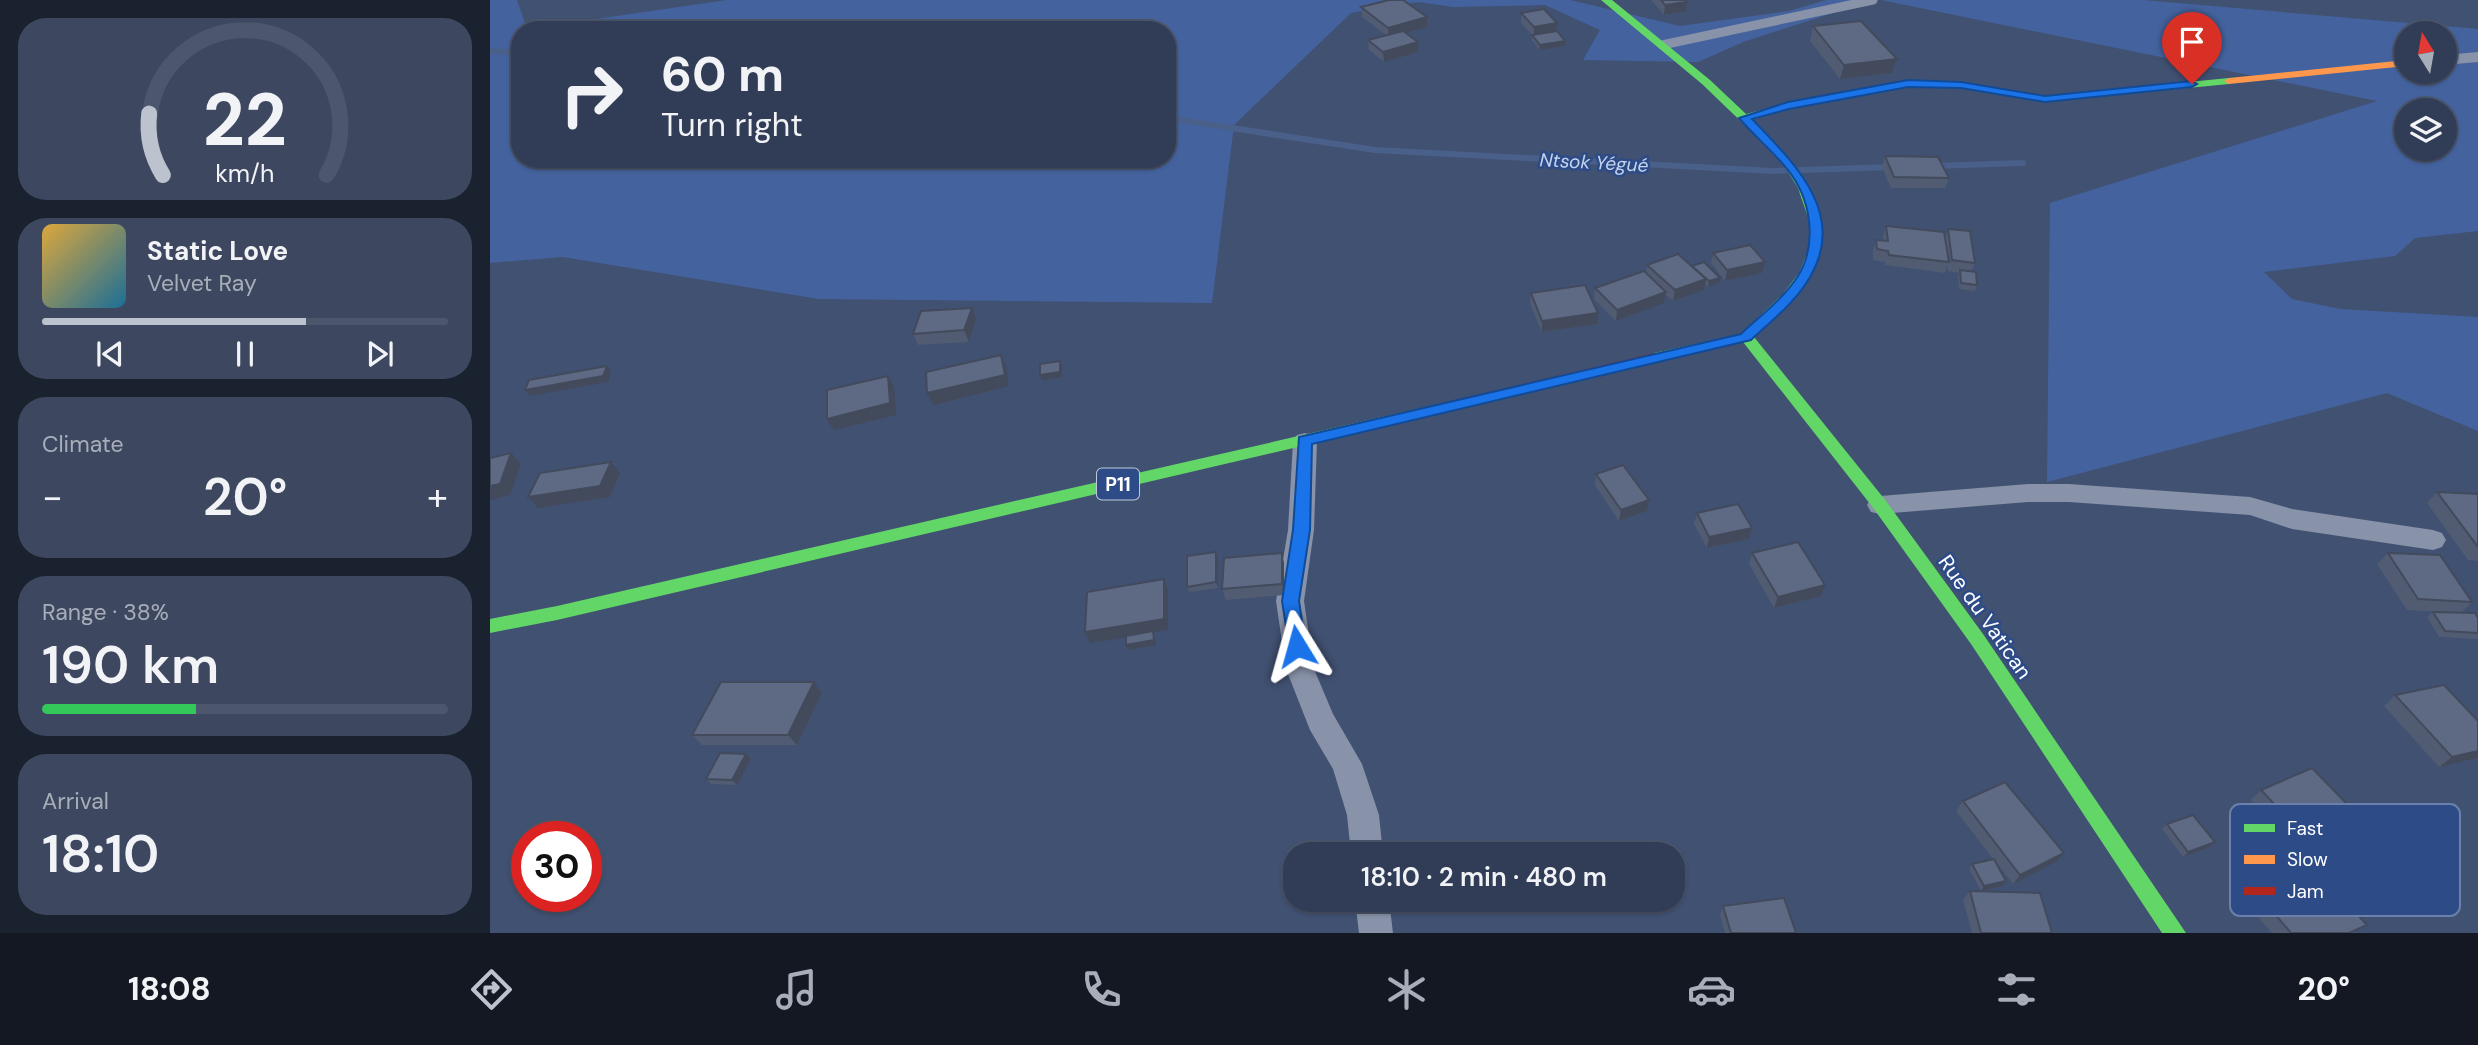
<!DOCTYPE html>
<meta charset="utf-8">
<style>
body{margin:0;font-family:"DM Sans",sans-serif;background:#3d4860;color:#f1f3f6;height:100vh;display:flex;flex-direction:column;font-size:26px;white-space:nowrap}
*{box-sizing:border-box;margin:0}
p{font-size:23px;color:#a8aeb9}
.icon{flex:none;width:38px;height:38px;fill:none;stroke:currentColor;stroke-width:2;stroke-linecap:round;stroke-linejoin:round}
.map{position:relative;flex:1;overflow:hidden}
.drawer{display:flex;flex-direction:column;gap:18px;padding:18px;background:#1b222f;width:490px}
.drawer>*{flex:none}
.hud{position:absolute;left:21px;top:21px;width:665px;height:147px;border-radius:28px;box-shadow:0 2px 5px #0004,0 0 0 2px #4c566c;background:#313d56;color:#f1f3f6;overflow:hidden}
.needle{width:46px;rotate:349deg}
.controls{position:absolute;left:1904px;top:21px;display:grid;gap:14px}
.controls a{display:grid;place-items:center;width:63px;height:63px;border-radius:50%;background:#313d56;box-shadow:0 2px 5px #0004,0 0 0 2px #4c566c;font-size:35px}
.speed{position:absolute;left:21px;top:821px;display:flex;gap:14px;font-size:35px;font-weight:700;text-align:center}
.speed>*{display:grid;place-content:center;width:91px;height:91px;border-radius:50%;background:#313d56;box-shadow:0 2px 5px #0004,0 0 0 2px #4c566c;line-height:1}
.speed .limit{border:10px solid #d22;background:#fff;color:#111}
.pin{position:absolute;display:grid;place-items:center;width:60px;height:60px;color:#fff;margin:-72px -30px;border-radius:50% 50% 50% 0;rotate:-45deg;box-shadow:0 0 7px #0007}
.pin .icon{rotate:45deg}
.me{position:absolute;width:77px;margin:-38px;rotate:352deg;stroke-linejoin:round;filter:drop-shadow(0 0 5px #0008)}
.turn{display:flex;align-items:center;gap:24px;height:147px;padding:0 35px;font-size:32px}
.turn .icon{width:91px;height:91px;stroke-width:2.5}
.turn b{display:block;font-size:49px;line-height:60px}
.big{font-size:52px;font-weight:600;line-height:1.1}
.drawer .tile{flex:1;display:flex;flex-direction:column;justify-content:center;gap:10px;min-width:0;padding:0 24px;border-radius:28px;background:#3d4860}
.drawer .dial{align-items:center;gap:0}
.dial svg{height:182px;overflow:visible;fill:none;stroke:#4c566c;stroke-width:7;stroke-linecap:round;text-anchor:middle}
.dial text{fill:#f1f3f6;stroke:none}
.song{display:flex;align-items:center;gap:21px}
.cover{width:84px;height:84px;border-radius:10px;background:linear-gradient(135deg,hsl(40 70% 55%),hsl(200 70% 35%))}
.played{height:7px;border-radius:4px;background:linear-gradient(90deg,#bcc2ce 65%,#4c566c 65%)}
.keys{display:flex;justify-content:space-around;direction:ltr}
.heat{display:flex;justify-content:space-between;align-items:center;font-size:38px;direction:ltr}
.charge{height:10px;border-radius:5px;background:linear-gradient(90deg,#34c759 38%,#4c566c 0)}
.trip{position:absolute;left:793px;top:842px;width:402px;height:70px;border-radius:28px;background:#313d56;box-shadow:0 2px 5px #0004,0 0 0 2px #4c566c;font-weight:600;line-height:70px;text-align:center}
.dock{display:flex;height:112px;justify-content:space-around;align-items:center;background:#141822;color:#a8aeb9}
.dock .icon{width:49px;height:49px}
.dock .active{color:#bcc2ce}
.dock b{font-size:32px;color:#f1f3f6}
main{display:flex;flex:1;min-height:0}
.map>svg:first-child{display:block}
</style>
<main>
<section class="drawer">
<div class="tile dial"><svg viewBox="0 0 100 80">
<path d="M14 69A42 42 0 1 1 86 69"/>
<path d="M14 69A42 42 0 0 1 8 42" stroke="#bcc2ce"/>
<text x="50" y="56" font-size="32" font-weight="700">22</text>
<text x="50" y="72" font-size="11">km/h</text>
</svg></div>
<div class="tile">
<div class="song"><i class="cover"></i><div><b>Static Love</b><p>Velvet Ray</p></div></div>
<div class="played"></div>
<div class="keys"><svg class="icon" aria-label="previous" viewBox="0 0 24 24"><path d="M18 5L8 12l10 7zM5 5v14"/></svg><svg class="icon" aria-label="pause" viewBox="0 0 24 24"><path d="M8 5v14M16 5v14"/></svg><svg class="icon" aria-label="next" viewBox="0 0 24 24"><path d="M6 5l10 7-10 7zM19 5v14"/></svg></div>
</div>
<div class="tile"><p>Climate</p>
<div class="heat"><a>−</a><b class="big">20°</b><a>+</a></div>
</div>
<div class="tile"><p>Range · 38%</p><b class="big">190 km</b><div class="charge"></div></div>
<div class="tile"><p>Arrival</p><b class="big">18:10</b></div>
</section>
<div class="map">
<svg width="1988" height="933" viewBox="0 0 1988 933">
<rect width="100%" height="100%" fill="#415172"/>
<g fill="#44639e" fill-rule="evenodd">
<path d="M0,0H27L37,29L237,0H1080L1190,26L1299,11L1337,0H1383L1253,42L1208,62L1093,60L1110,30L1055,5L963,7L929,2L861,13L744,125L722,303L329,299L73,257L0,263ZM30,30H677V159H30Z"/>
<path d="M1391,0H1653L1988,29V231L1925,238L1905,256L1774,272L1802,299L1850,309L1988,317V431L1897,393L1557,482L1560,203L1887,101ZM1916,33H1955V72H1916ZM1916,110H1955V149H1916Z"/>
</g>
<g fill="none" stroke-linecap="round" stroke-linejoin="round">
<g stroke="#49608a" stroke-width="6">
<polyline points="0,51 30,53"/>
<polyline points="677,118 885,150 1283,171 1404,167"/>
<polyline points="1442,166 1533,163"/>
</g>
<polyline stroke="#8892a8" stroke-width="9" points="1172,45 1383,0"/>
<g fill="#8892a8" fill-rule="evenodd">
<polygon points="1988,52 1988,62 1955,65 1955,55"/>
<polygon points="815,433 823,435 827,441 824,530 814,601 824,669 843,714 872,764 889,815 893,854 861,854 857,815 843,769 820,730 796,669 786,601 798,530 803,441 807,435"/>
<polygon points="1538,484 1579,484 1760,497 1802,509 1943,530 1952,533 1956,540 1952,547 1943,550 1802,529 1760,515 1579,502 1538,502 1390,514 1381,512 1377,505 1381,498 1390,496"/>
<polygon points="865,900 899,900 903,933 869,933"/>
</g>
<g fill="#63d668" fill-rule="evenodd">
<path d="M1111,0H1122L1220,80L1256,114L1298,103L1418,81L1471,82L1555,96L1739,78L1744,81L1739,84L1555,102L1471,88L1418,87L1299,109L1261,120C1318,173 1364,227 1303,300C1291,313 1277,325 1264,337L1396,501L1493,634L1696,933H1672L1481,644L1384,509L1253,342L1164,363L1157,358L1164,353L1251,334L1293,294L1309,273L1320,246L1321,226L1308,188L1290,159L1212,84Z"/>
<polygon points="944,405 951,410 949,414 67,620 0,633 0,619 67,606"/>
</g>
<polygon fill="#ff974d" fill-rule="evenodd" points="1916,60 1916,66 1739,84 1734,81 1739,78"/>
<polygon fill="#b3261e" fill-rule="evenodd" points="1164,353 1171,358 1169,361 944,415 937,410 944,405"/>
</g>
<g fill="#515b72">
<polygon points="1162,0 1195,0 1197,2 1196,11 1174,15 1162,1"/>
<polygon points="871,7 937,27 916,33 928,52 894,62 879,50 878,40 896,35 872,17"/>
<polygon points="1031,13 1067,23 1066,31 1075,46 1049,50 1042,40 1042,35 1031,23"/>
<polygon points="1323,26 1407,59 1402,73 1350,79 1320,41"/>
<polygon points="1395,156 1459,178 1455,188 1401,188 1392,167"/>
<polygon points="1396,226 1455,238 1458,229 1485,263 1481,272 1487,285 1485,291 1469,289 1468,276 1469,273 1458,271 1457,265 1455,273 1395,265 1395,262 1383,260 1383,250 1386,240 1393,240 1393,237"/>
<polygon points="1223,253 1272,273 1235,281 1221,263"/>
<polygon points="1157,265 1202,267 1202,266 1229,283 1218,287 1215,284 1214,290 1183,301 1176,295 1174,303 1126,321 1104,299 1105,288 1156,273"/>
<polygon points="1041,293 1107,324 1052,332 1040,304"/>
<polygon points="486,319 479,342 428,345 423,334"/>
<polygon points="1106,474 1157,511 1129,521 1105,485"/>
<polygon points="1947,492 1988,494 1988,561 1978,560 1937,503"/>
<polygon points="1207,513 1259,539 1217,548 1204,524"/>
<polygon points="726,552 728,558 728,588 699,592 697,587"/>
<polygon points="792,553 794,564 794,595 736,600 732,589"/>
<polygon points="1262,553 1331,596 1284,608 1259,564"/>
<polygon points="1898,553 1982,602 1971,613 1917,610 1887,564"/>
<polygon points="1943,612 1988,618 1988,639 1949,637 1937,617"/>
<polygon points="324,682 332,693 307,745 212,745 202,735"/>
<polygon points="1905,695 1988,721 1988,758 1949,767 1894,706"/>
<polygon points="261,759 247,785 221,784 216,779"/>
<polygon points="1771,790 1876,846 1825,868 1865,933 1782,933 1745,890 1756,880 1812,855 1761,800"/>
<polygon points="1473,801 1566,862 1523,884 1506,862 1516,881 1513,886 1491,891 1479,869 1482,864 1503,859 1466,811"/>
<polygon points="1677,824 1720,847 1693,857 1672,829"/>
<polygon points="1480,891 1562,933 1482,933 1473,900"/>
<polygon points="1233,906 1306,933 1235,933 1230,915"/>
</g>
<g fill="#424a5c">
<polygon points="1197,2 1196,11 1174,15 1175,5"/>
<polygon points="937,17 937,27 899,38 898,28"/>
<polygon points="1067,23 1066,33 1044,37 1044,27"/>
<polygon points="1075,41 1075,46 1049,50 1050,45"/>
<polygon points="928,42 928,52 894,62 893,52"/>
<polygon points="1407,59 1402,73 1350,79 1354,65"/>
<polygon points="1275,262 1272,273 1235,281 1237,270"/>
<polygon points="1230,278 1229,283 1218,287 1219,281"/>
<polygon points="1216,279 1214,290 1183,301 1185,290"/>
<polygon points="1176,292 1174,303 1126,321 1127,310"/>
<polygon points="482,308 486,319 479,342 474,330"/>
<polygon points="1108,313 1107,324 1052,332 1052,321"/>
<polygon points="511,355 516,366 519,386 443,405 437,393"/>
<polygon points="570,361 572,366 572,377 552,381 550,375"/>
<polygon points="117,366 121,372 118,382 40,396 35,390"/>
<polygon points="398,376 404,387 406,415 344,430 337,419"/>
<polygon points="21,453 31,464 20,495 0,500 0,486"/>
<polygon points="121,462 130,473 120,497 48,508 38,497"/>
<polygon points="1159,500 1157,511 1129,521 1131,510"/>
<polygon points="1262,528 1259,539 1217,548 1219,537"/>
<polygon points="726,552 728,558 728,588 726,582"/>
<polygon points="792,553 794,564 794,595 792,584"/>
<polygon points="674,579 678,590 678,630 664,632 666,645 638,650 636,645 664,633 600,643 595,632"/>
<polygon points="1335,585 1331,596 1284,608 1288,597"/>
<polygon points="324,682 332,693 307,745 298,735"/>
<polygon points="1988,751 1988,758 1949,767 1962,757"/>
<polygon points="256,754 261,759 247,785 242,780"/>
<polygon points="1888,836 1876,846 1824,869 1836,859"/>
<polygon points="1725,842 1720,847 1693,857 1698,852"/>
<polygon points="1574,853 1566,862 1523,884 1530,875"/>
<polygon points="1516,881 1513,886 1491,891 1494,886"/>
</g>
<g fill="#5e6a84" stroke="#424a5c" stroke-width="2">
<polygon points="899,0 913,0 937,17 898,28 871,7"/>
<polygon points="1171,0 1195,0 1197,2 1175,5"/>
<polygon points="1054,9 1067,23 1044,27 1031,13"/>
<polygon points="1371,21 1407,59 1354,65 1323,26"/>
<polygon points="913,31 928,42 893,52 878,40"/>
<polygon points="1067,31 1075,41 1050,45 1042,35"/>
<polygon points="1395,156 1448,157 1459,178 1404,177"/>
<polygon points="1396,226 1454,232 1459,262 1399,255 1398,251 1387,249 1386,240 1398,241"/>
<polygon points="1458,229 1480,231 1485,263 1462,260"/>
<polygon points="1260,245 1275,262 1237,270 1223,253"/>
<polygon points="1188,254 1216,279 1185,290 1157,265"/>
<polygon points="1214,262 1230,278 1219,281 1202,266"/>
<polygon points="1470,270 1486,272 1487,285 1471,283"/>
<polygon points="1154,271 1176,292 1127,310 1105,288"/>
<polygon points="1095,285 1108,313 1052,321 1041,293"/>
<polygon points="482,308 474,330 423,334 431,311"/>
<polygon points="511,355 515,375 437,393 436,372"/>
<polygon points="570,361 570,372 550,375 550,364"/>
<polygon points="117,366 113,376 35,390 39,380"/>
<polygon points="398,376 400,403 337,419 337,390"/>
<polygon points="21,453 10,484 0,486 0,458"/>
<polygon points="121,462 110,486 38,497 50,473"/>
<polygon points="1133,465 1159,500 1131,510 1106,474"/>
<polygon points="1947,492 1988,494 1988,547"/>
<polygon points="1248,504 1262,528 1219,537 1207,513"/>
<polygon points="1308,542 1335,585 1288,597 1262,553"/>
<polygon points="726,552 726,582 697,587 697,556"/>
<polygon points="792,553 792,584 732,589 734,558"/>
<polygon points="1898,553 1950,555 1982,602 1928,599"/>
<polygon points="674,579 674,619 595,632 597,592"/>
<polygon points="1943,612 1985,613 1988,618 1988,633 1955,631"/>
<polygon points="663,631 664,640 636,645 636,636"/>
<polygon points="231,682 324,682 298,735 202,735"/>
<polygon points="1954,685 1988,721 1988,751 1962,757 1905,695"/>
<polygon points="230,753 256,754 242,780 216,779"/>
<polygon points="1822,768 1888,836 1836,859 1771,790"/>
<polygon points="1515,782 1574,853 1530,875 1473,801"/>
<polygon points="1703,815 1725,842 1698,852 1677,824"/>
<polygon points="1813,855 1877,925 1859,933 1801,933 1756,880"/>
<polygon points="1504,859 1516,881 1494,886 1482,864"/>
<polygon points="1480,891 1550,893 1562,933 1491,933"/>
<polygon points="1294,898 1306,933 1241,933 1233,906"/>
</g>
<path fill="#1a73e8" stroke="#114b97" stroke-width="2" d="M1418,80L1471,82L1555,96L1702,81L1707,84L1702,87L1555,102L1471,88L1418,87L1299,109L1262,119C1303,162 1358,213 1320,277C1306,302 1281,321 1261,340L822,444L820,530L809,601L816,646L813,652L807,654L800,652L792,601L803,530L809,437L1251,334C1270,316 1294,298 1308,276C1328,243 1321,198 1297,169C1283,151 1264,136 1249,118L1298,102Z"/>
<g text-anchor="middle" stroke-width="5" stroke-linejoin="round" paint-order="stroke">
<g font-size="19" font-style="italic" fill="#c4d4ef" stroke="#2c4b87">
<text transform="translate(1104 162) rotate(3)" y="7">Ntsok Yégué</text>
</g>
<rect fill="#2c4b87" stroke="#c0c9db" stroke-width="2" x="607" y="468.5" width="42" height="31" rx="5"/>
<g font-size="19" font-weight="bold" fill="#fff">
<text x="628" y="491">P11</text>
</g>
<g font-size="21" fill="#fff" stroke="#2c4b87">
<text transform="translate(1495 617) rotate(55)" y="7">Rue du Vatican</text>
</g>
</g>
<rect x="1740" y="804" width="230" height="112" rx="10" fill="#2c4b87" stroke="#6b81ab" stroke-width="2"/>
<rect x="1754" y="824" width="31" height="8" fill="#63d668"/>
<rect x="1754" y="855" width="31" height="9" fill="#ff974d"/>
<rect x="1754" y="887" width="31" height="8" fill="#b3261e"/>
<g font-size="19" fill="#fff">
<text x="1797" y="835">Fast</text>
<text x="1797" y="866">Slow</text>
<text x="1797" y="898">Jam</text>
</g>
</svg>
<div class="controls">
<a><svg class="needle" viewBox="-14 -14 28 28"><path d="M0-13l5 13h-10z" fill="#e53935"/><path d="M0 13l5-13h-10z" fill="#a8aeb9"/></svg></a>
<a><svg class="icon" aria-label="layers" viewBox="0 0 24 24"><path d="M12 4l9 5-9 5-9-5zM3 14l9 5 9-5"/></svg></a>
</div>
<div class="speed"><div class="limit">30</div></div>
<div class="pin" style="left:1702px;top:84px;background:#d93025"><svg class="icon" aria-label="arrive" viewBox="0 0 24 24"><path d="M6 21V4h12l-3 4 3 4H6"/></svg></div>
<svg class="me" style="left:807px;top:646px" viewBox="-20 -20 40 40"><path d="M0-17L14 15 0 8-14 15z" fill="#1a73e8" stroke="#fff" stroke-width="4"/></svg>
<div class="trip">18:10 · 2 min · 480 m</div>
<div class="hud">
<div class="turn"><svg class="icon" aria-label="right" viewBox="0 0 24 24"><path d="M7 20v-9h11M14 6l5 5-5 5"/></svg><div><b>60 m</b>Turn right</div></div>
</div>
</div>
</main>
<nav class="dock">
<b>18:08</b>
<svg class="icon active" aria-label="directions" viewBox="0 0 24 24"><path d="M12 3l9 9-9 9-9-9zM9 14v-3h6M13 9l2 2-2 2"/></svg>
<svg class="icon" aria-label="music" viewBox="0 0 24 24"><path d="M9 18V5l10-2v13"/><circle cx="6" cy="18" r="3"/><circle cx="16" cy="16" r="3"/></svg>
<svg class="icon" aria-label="phone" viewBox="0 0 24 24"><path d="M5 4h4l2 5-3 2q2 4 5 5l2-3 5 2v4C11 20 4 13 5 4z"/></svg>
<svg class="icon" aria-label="climate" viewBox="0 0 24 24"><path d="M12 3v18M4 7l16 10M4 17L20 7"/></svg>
<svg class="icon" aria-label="car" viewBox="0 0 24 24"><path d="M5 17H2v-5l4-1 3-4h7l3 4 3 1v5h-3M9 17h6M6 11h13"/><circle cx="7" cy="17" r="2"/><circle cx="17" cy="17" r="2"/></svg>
<svg class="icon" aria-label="filters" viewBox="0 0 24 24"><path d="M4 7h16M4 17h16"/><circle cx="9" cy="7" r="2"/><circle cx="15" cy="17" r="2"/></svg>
<b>20°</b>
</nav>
